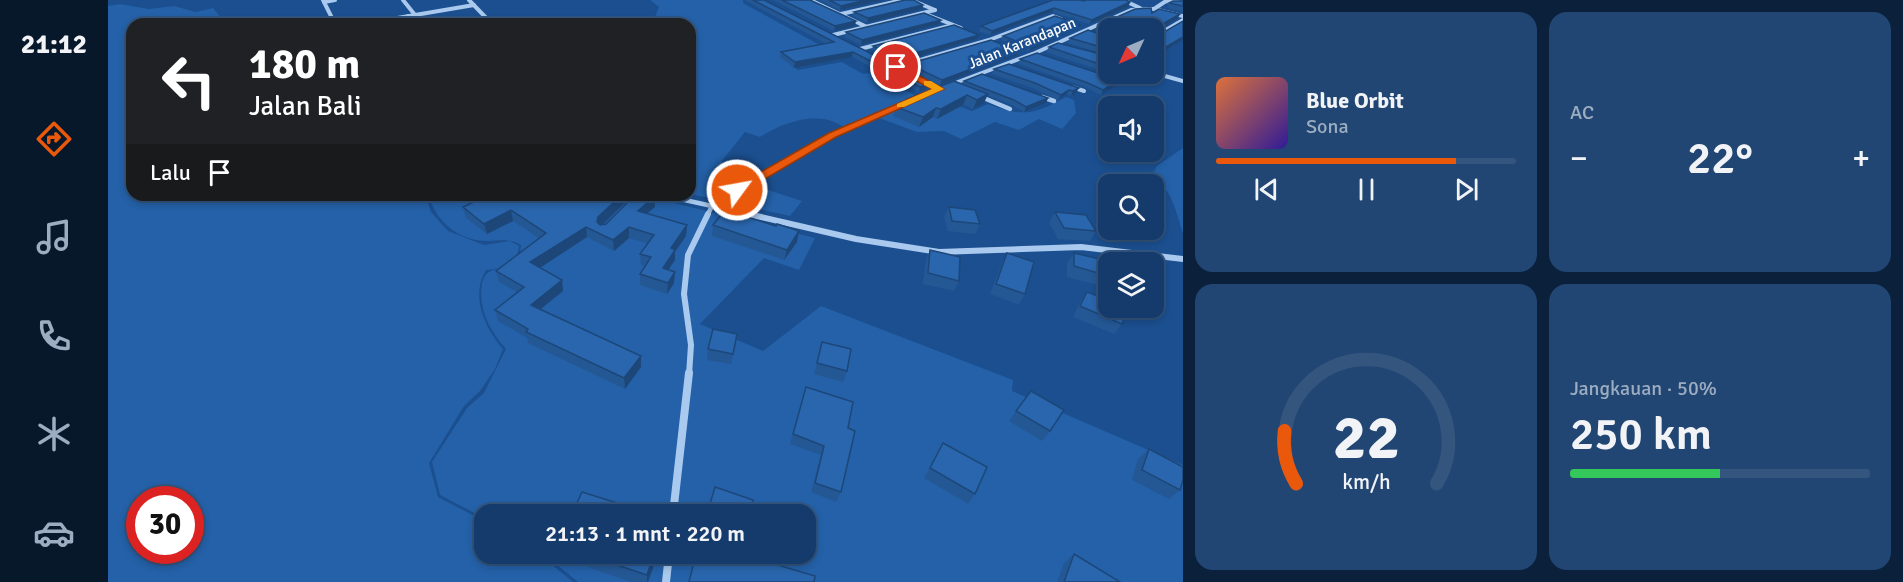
<!DOCTYPE html>
<html lang="id">
<meta charset="utf-8">
<style>
body{margin:0;font-family:Signika,sans-serif;background:#214673;color:#f1f3f6;height:100vh;display:flex;flex-direction:column;font-size:22px;white-space:nowrap}
*{box-sizing:border-box;margin:0}
p{font-size:20px;color:#9dadc1}
.icon{flex:none;width:33px;height:33px;fill:none;stroke:currentColor;stroke-width:2;stroke-linecap:round;stroke-linejoin:round}
.map{position:relative;flex:1;overflow:hidden}
.panel{display:flex;flex-direction:column;gap:12px;padding:12px;background:#0b203b;width:720px}
.panel>*{flex:none}
.banner{position:absolute;left:18px;top:18px;width:570px;height:183px;border-radius:18px;box-shadow:0 3px 9px #0003,0 0 0 2px #33557e;background:#202124;color:#fff;overflow:hidden}
.needle{width:39px;rotate:226deg}
.fabs{position:absolute;left:990px;top:18px;display:grid;gap:12px}
.fabs a{display:grid;place-items:center;width:66px;height:66px;border-radius:12px;background:#143b6b;box-shadow:0 3px 9px #0003,0 0 0 2px #33557e;font-size:30px}
.speed{position:absolute;left:18px;top:486px;display:flex;gap:12px;font-size:30px;font-weight:700;text-align:center}
.speed>*{display:grid;place-content:center;width:78px;height:78px;border-radius:50%;background:#143b6b;box-shadow:0 3px 9px #0003,0 0 0 2px #33557e;line-height:1}
.speed .limit{border:9px solid #d22;background:#fff;color:#111}
.pin{position:absolute;display:grid;place-items:center;width:51px;height:51px;color:#fff;margin:-26px;border:3px solid #fff;border-radius:50%;box-shadow:0 2px 6px #0007}
.me{position:absolute;width:66px;margin:-33px;rotate:58deg;stroke-linejoin:round;filter:drop-shadow(0 0 4px #0008)}
.turn{display:flex;align-items:center;gap:21px;height:126px;padding:0 24px;font-size:27px}
.turn .icon{width:78px;height:78px;stroke-width:2.5}
.turn b{display:block;font-size:42px;line-height:51px}
.then{display:flex;align-items:center;height:57px;padding:0 24px;background:#0003;gap:12px;font-size:22px}
.big{font-size:45px;font-weight:600;line-height:1.1}
.panel .card{flex:1;display:flex;flex-direction:column;justify-content:center;gap:9px;min-width:0;padding:0 21px;border-radius:18px;background:#214673}
.panel .dial{align-items:center;gap:0}
.dial svg{height:156px;overflow:visible;fill:none;stroke:#33557e;stroke-width:7;stroke-linecap:round;text-anchor:middle}
.dial text{fill:#f1f3f6;stroke:none}
.song{display:flex;align-items:center;gap:18px}
.cover{width:72px;height:72px;border-radius:9px;background:linear-gradient(135deg,hsl(20 70% 55%),hsl(250 70% 35%))}
.played{height:6px;border-radius:3px;background:linear-gradient(90deg,#ea580c 80%,#33557e 80%)}
.keys{display:flex;justify-content:space-around;direction:ltr}
.heat{display:flex;justify-content:space-between;align-items:center;font-size:33px;direction:ltr}
.charge{height:9px;border-radius:4px;background:linear-gradient(90deg,#34c759 50%,#33557e 0)}
.panel .tiles{flex:1;display:grid;gap:12px;grid-template-columns:repeat(2,1fr)}
.trip{position:absolute;left:366px;top:504px;width:342px;height:60px;border-radius:18px;background:#143b6b;box-shadow:0 3px 9px #0003,0 0 0 2px #33557e;font-weight:600;line-height:60px;text-align:center}
main{display:flex;flex:1;min-height:0}
.tabs{display:flex;flex-direction:column;width:108px;justify-content:space-around;align-items:center;background:#08182b;color:#9dadc1}
.tabs .icon{width:42px;height:42px}
.tabs .selected{color:#ea580c}
.tabs b{font-size:27px;color:#f1f3f6}
.map>svg:first-child{display:block}
</style>
<main>
<nav class="tabs">
<b>21:12</b>
<svg class="icon selected" aria-label="directions" viewBox="0 0 24 24"><path d="M12 3l9 9-9 9-9-9zM9 14v-3h6M13 9l2 2-2 2"/></svg>
<svg class="icon" aria-label="music" viewBox="0 0 24 24"><path d="M9 18V5l10-2v13"/><circle cx="6" cy="18" r="3"/><circle cx="16" cy="16" r="3"/></svg>
<svg class="icon" aria-label="phone" viewBox="0 0 24 24"><path d="M5 4h4l2 5-3 2q2 4 5 5l2-3 5 2v4C11 20 4 13 5 4z"/></svg>
<svg class="icon" aria-label="climate" viewBox="0 0 24 24"><path d="M12 3v18M4 7l16 10M4 17L20 7"/></svg>
<svg class="icon" aria-label="car" viewBox="0 0 24 24"><path d="M5 17H2v-5l4-1 3-4h7l3 4 3 1v5h-3M9 17h6M6 11h13"/><circle cx="7" cy="17" r="2"/><circle cx="17" cy="17" r="2"/></svg>
</nav>
<div class="map">
<svg width="1075" height="582" viewBox="0 0 1075 582">
<rect width="100%" height="100%" fill="#1b4f8f"/>
<g fill="#2461a8" fill-rule="evenodd">
<path d="M542,0H635V3L721,50L677,60L690,70L734,62L755,74L763,73L818,101L828,97L864,111L880,104C914,117 926,115 958,97L966,100L968,113L954,129L931,119L911,130L887,122L853,139L836,131L809,132L771,118L743,130C735,127 725,120 716,119C694,116 671,125 652,137L637,132L613,162L648,172V186L694,201L682,216L582,194V24H539L545,22L551,7Z"/>
<path d="M12,4L41,9L66,6L88,12L105,8L118,24H24V195H317L323,212L340,231L376,245L402,241L411,246C409,266 397,268 378,270C362,296 377,328 395,349L387,369L372,391L356,406L321,463L330,497L376,521V554H431L465,582H0V6ZM32,500H82V550H32Z"/>
<path d="M1075,148V233C1067,211 1065,188 1043,177L1049,166Z"/>
<path d="M320,195H534L707,238L691,270L656,258L592,324L655,351L713,306L905,380L904,391L1075,465V582H470L436,554H698V514H376V518L332,495L324,462L359,408L376,393L398,349C381,330 370,309 374,283C375,279 377,274 381,272C400,262 411,272 413,245C400,238 394,241 380,241C350,241 329,222 320,195Z"/>
</g>
<g fill="none" stroke-linecap="round" stroke-linejoin="round">
<g stroke="#a9c9ee" stroke-width="4">
<polyline points="215,0 227,24"/>
<polyline points="295,0 307,15"/>
<polyline points="361,0 384,24"/>
<polyline points="702,0 759,27"/>
<polyline points="803,0 827,10"/>
<polyline points="1015,0 1032,8"/>
<polyline points="216,2 227,0"/>
<polyline points="1046,9 1058,1 1075,3"/>
<polyline points="815,13 853,28"/>
<polyline points="733,14 795,0"/>
<polyline points="300,16 305,24"/>
<polyline points="254,24 366,5"/>
<polyline points="725,35 827,10"/>
<polyline points="1046,37 1075,20"/>
<polyline points="752,49 845,25"/>
<polyline points="788,67 881,40 945,16 953,19"/>
<polyline points="1046,73 1075,81"/>
<polyline points="1007,80 1018,74"/>
<polyline points="816,81 831,89"/>
<polyline points="842,85 927,53 1023,10 1046,9 1075,16"/>
<polyline points="964,87 976,91"/>
</g>
<g stroke="#a9c9ee" stroke-width="4.5">
<polyline points="871,96 902,109"/>
<polyline points="934,97 946,101"/>
<polyline points="554,195 604,206 725,135 794,105"/>
<polyline points="599,216 604,206 646,216"/>
</g>
<g stroke="#a9c9ee" stroke-width="6">
<polyline points="640,214 748,239 831,252 973,247 1075,259"/>
<polyline points="581,375 583,345 576,294 580,255 600,214"/>
</g>
<g stroke="#a9c9ee" stroke-width="8">
<polyline points="565,514 581,373"/>
<polyline points="558,582 561,554"/>
</g>
</g>
<g fill="#245895">
<polygon points="638,0 656,0 822,83 820,88 811,92 744,57 686,68 672,57 673,52 719,44 638,1"/>
<polygon points="665,0 702,0 747,26 726,31"/>
<polygon points="712,0 776,0 732,10"/>
<polygon points="945,0 1022,2 1020,7 981,24 944,12 882,35 871,31 873,26"/>
<polygon points="1075,1 1075,12 1059,8 1061,3"/>
<polygon points="815,5 814,9 759,23 745,16 746,12"/>
<polygon points="1044,13 1072,14 1069,19 1046,33 1046,34 1051,35 1075,21 1075,40 1046,57 1046,28 1000,28 1000,35 988,30 991,25"/>
<polygon points="832,24 753,45 737,37 738,32"/>
<polygon points="972,25 970,29 921,51 893,40 895,36"/>
<polygon points="1000,37 1000,55 959,43 962,38"/>
<polygon points="869,39 788,63 764,50 765,46"/>
<polygon points="941,47 1000,56 1000,73 938,52"/>
<polygon points="911,51 910,55 832,85 799,68 800,64"/>
<polygon points="912,59 1011,80 1009,85 993,95 977,87 911,64"/>
<polygon points="901,64 968,93 963,96 959,94 950,100 925,88 884,74 886,69"/>
<polygon points="856,81 940,98 938,103 916,112 904,105 879,95 876,103 865,109 855,105 829,119 825,117 811,127 785,116 788,107 855,84"/>
<polygon points="523,197 494,225 547,207 539,213 579,225 578,236 567,252 567,260 560,270 567,272 566,283 559,294 532,285 532,274 537,266 533,265 532,254 540,244 521,238 506,251 479,237 432,268 454,280 455,291 433,309 533,367 517,389 420,343 419,338 390,321 387,310 409,292 391,282 388,271 432,239 405,221 379,234 358,218 355,207"/>
<polygon points="841,207 872,224 867,234 840,231 836,217"/>
<polygon points="947,212 988,231 982,241 950,239 941,223"/>
<polygon points="605,225 668,226 689,242 676,260 604,236"/>
<polygon points="822,250 851,281 846,291 815,284 818,260"/>
<polygon points="899,253 917,294 911,305 882,294 894,263"/>
<polygon points="966,253 1000,262 1000,282 997,287 959,277 959,263"/>
<polygon points="979,292 1014,324 1006,334 965,317 972,302"/>
<polygon points="714,342 739,371 735,382 706,374"/>
<polygon points="628,344 623,364 599,360 600,349"/>
<polygon points="698,387 740,428 733,492 728,502 703,492 713,455 682,444"/>
<polygon points="923,391 942,431 934,441 901,421"/>
<polygon points="835,443 867,494 860,504 816,478"/>
<polygon points="1041,449 1072,490 1061,499 1024,480 1030,459"/>
<polygon points="453,554 550,554 540,582 523,582 454,558"/>
<polygon points="966,554 1012,582 949,582 956,563"/>
</g>
<g fill="#1d4779">
<polygon points="758,0 776,0 732,10 733,6"/>
<polygon points="1022,2 1020,7 981,24 984,20"/>
<polygon points="815,5 814,9 759,23 760,18"/>
<polygon points="946,8 944,12 882,35 884,31"/>
<polygon points="1072,14 1069,19 1046,33 1046,29"/>
<polygon points="833,20 832,24 753,45 754,40"/>
<polygon points="748,21 747,26 726,31 727,26"/>
<polygon points="972,25 970,29 921,51 923,47"/>
<polygon points="871,35 869,39 788,63 790,58"/>
<polygon points="1075,37 1075,40 1046,57 1046,54"/>
<polygon points="911,51 910,55 832,85 834,80"/>
<polygon points="745,52 744,57 686,68 687,62"/>
<polygon points="1022,74 1027,74 1017,80 1020,75"/>
<polygon points="1011,80 1009,85 993,95 995,90"/>
<polygon points="822,83 820,88 811,92 812,87"/>
<polygon points="971,88 968,93 963,96 965,91"/>
<polygon points="961,90 959,94 950,100 953,95"/>
<polygon points="880,94 876,103 865,109 869,100"/>
<polygon points="859,95 855,105 829,119 833,109"/>
<polygon points="940,98 938,103 916,112 918,107"/>
<polygon points="828,108 825,117 811,127 815,117"/>
<polygon points="514,195 523,195 523,197 491,228 489,222 490,217"/>
<polygon points="547,196 547,207 530,221 530,211"/>
<polygon points="403,210 405,221 379,234 376,224"/>
<polygon points="579,225 578,236 567,252 567,260 554,279 555,268 563,248"/>
<polygon points="478,227 479,237 424,273 422,262"/>
<polygon points="521,227 521,238 506,251 505,240"/>
<polygon points="691,231 689,242 676,260 679,250"/>
<polygon points="567,272 566,283 559,294 560,283"/>
<polygon points="454,280 455,291 425,315 423,305"/>
<polygon points="533,356 533,367 517,389 516,378"/>
<polygon points="546,554 550,554 540,582 539,582 539,575"/>
</g>
<g fill="#2a66ad" stroke="#1d4779" stroke-width="1.5">
<polygon points="645,0 656,0 822,83 812,87 745,52 687,62 673,52 726,42"/>
<polygon points="674,0 702,0 748,21 727,26"/>
<polygon points="721,0 758,0 733,6"/>
<polygon points="797,0 806,0 815,5 760,18 746,12"/>
<polygon points="945,0 972,0 976,1 978,0 1018,0 1022,2 984,20 946,8 884,31 873,26"/>
<polygon points="1065,1 1075,1 1075,6 1061,3"/>
<polygon points="1043,8 1044,13 1051,9 1072,14 1046,29 1046,34 1051,35 1075,21 1075,37 1046,54 1046,28 1000,29 991,25 1027,9"/>
<polygon points="816,13 833,20 754,40 738,32"/>
<polygon points="947,16 972,25 923,47 895,36"/>
<polygon points="846,25 871,35 790,58 765,46"/>
<polygon points="980,30 1000,37 1000,49 962,38"/>
<polygon points="883,40 911,51 834,80 800,64"/>
<polygon points="950,43 1000,56 1000,67 941,47"/>
<polygon points="929,53 1011,80 995,90 980,83 912,59"/>
<polygon points="901,64 971,88 965,91 961,90 953,95 927,83 886,69"/>
<polygon points="874,74 940,98 918,107 906,100 856,81"/>
<polygon points="846,81 880,94 869,100 859,95 833,109 828,108 815,117 788,107 799,99"/>
<polygon points="381,195 514,195 490,217 489,222 492,225 498,224 527,195 544,195 547,196 530,211 579,225 563,248 567,250 555,268 567,272 560,283 532,274 543,257 532,254 546,235 521,227 505,240 478,227 422,262 454,280 423,305 533,356 516,378 418,332 420,329 387,310 416,287 388,271 438,233 403,210 376,224 355,207"/>
<polygon points="841,207 867,210 872,224 844,221"/>
<polygon points="617,210 668,226 669,224 691,231 679,250 605,225"/>
<polygon points="947,212 978,215 988,231 956,228"/>
<polygon points="822,250 852,257 851,281 820,273"/>
<polygon points="899,253 926,262 917,294 888,284"/>
<polygon points="966,253 1004,262 1000,262 1000,276 966,266"/>
<polygon points="979,292 1000,300 1000,308 1020,308 1014,324 972,306"/>
<polygon points="605,329 629,334 625,354 600,349"/>
<polygon points="714,342 743,349 739,371 709,363"/>
<polygon points="698,387 745,402 740,428 747,431 733,492 707,483 716,446 685,434"/>
<polygon points="923,391 956,410 942,431 908,411"/>
<polygon points="835,443 879,467 867,494 822,468"/>
<polygon points="1041,449 1075,467 1075,480 1072,490 1034,470"/>
<polygon points="607,487 645,500 642,514 599,514"/>
<polygon points="474,492 544,514 464,514"/>
<polygon points="476,554 546,554 539,575"/>
<polygon points="588,554 632,554 707,576 706,582 581,582"/>
<polygon points="966,554 1012,582 956,582"/>
</g>
<polygon fill="#ea580c" stroke="#983908" stroke-width="1.5" points="785,65 791,65 836,89 728,137 633,193 625,193 625,188 721,133 824,89 785,69"/>
<polygon fill="#f59e0b" points="816,81 823,81 836,89 796,107 789,107 789,104 824,89 816,85"/>
<g text-anchor="middle" stroke-width="6" stroke-linejoin="round" paint-order="stroke">
<g font-size="15" fill="#fff" stroke="#1b4f8f">
<text transform="translate(914 43) rotate(-22)" y="5">Jalan Karandapan</text>
</g>
</g>
</svg>
<div class="fabs">
<a><svg class="needle" viewBox="-14 -14 28 28"><path d="M0-13l5 13h-10z" fill="#e53935"/><path d="M0 13l5-13h-10z" fill="#9dadc1"/></svg></a>
<a><svg class="icon" aria-label="sound" viewBox="0 0 24 24"><path d="M4 9h4l5-4v14l-5-4H4zM17 9q2 3 0 6"/></svg></a>
<a><svg class="icon" aria-label="search" viewBox="0 0 24 24"><circle cx="10" cy="10" r="6"/><path d="M15 15l6 6"/></svg></a>
<a><svg class="icon" aria-label="layers" viewBox="0 0 24 24"><path d="M12 4l9 5-9 5-9-5zM3 14l9 5 9-5"/></svg></a>
</div>
<div class="speed"><div class="limit">30</div></div>
<div class="pin" style="left:788px;top:67px;background:#d93025"><svg class="icon" aria-label="arrive" viewBox="0 0 24 24"><path d="M6 21V4h12l-3 4 3 4H6"/></svg></div>
<svg class="me" style="left:629px;top:190px" viewBox="-20 -20 40 40"><circle r="17" fill="#ea580c" stroke="#fff" stroke-width="3"/><path d="M0-11L8 9 0 5-8 9z" fill="#fff"/></svg>
<div class="trip">21:13 · 1 mnt · 220 m</div>
<div class="banner">
<div class="turn"><svg class="icon" aria-label="left" viewBox="0 0 24 24"><path d="M17 20v-9H6M10 6l-5 5 5 5"/></svg><div><b>180 m</b>Jalan Bali</div></div>
<div class="then">Lalu<svg class="icon" aria-label="arrive" viewBox="0 0 24 24"><path d="M6 21V4h12l-3 4 3 4H6"/></svg></div>
</div>
</div>
<section class="panel">
<div class="tiles">
<div class="card">
<div class="song"><i class="cover"></i><div><b>Blue Orbit</b><p>Sona</p></div></div>
<div class="played"></div>
<div class="keys"><svg class="icon" aria-label="previous" viewBox="0 0 24 24"><path d="M18 5L8 12l10 7zM5 5v14"/></svg><svg class="icon" aria-label="pause" viewBox="0 0 24 24"><path d="M8 5v14M16 5v14"/></svg><svg class="icon" aria-label="next" viewBox="0 0 24 24"><path d="M6 5l10 7-10 7zM19 5v14"/></svg></div>
</div>
<div class="card"><p>AC</p>
<div class="heat"><a>−</a><b class="big">22°</b><a>+</a></div>
</div>
<div class="card dial"><svg viewBox="0 0 100 80">
<path d="M14 69A42 42 0 1 1 86 69"/>
<path d="M14 69A42 42 0 0 1 8 42" stroke="#ea580c"/>
<text x="50" y="56" font-size="32" font-weight="700">22</text>
<text x="50" y="72" font-size="11">km/h</text>
</svg></div>
<div class="card"><p>Jangkauan · 50%</p><b class="big">250 km</b><div class="charge"></div></div>
</div>
</section>
</main>
